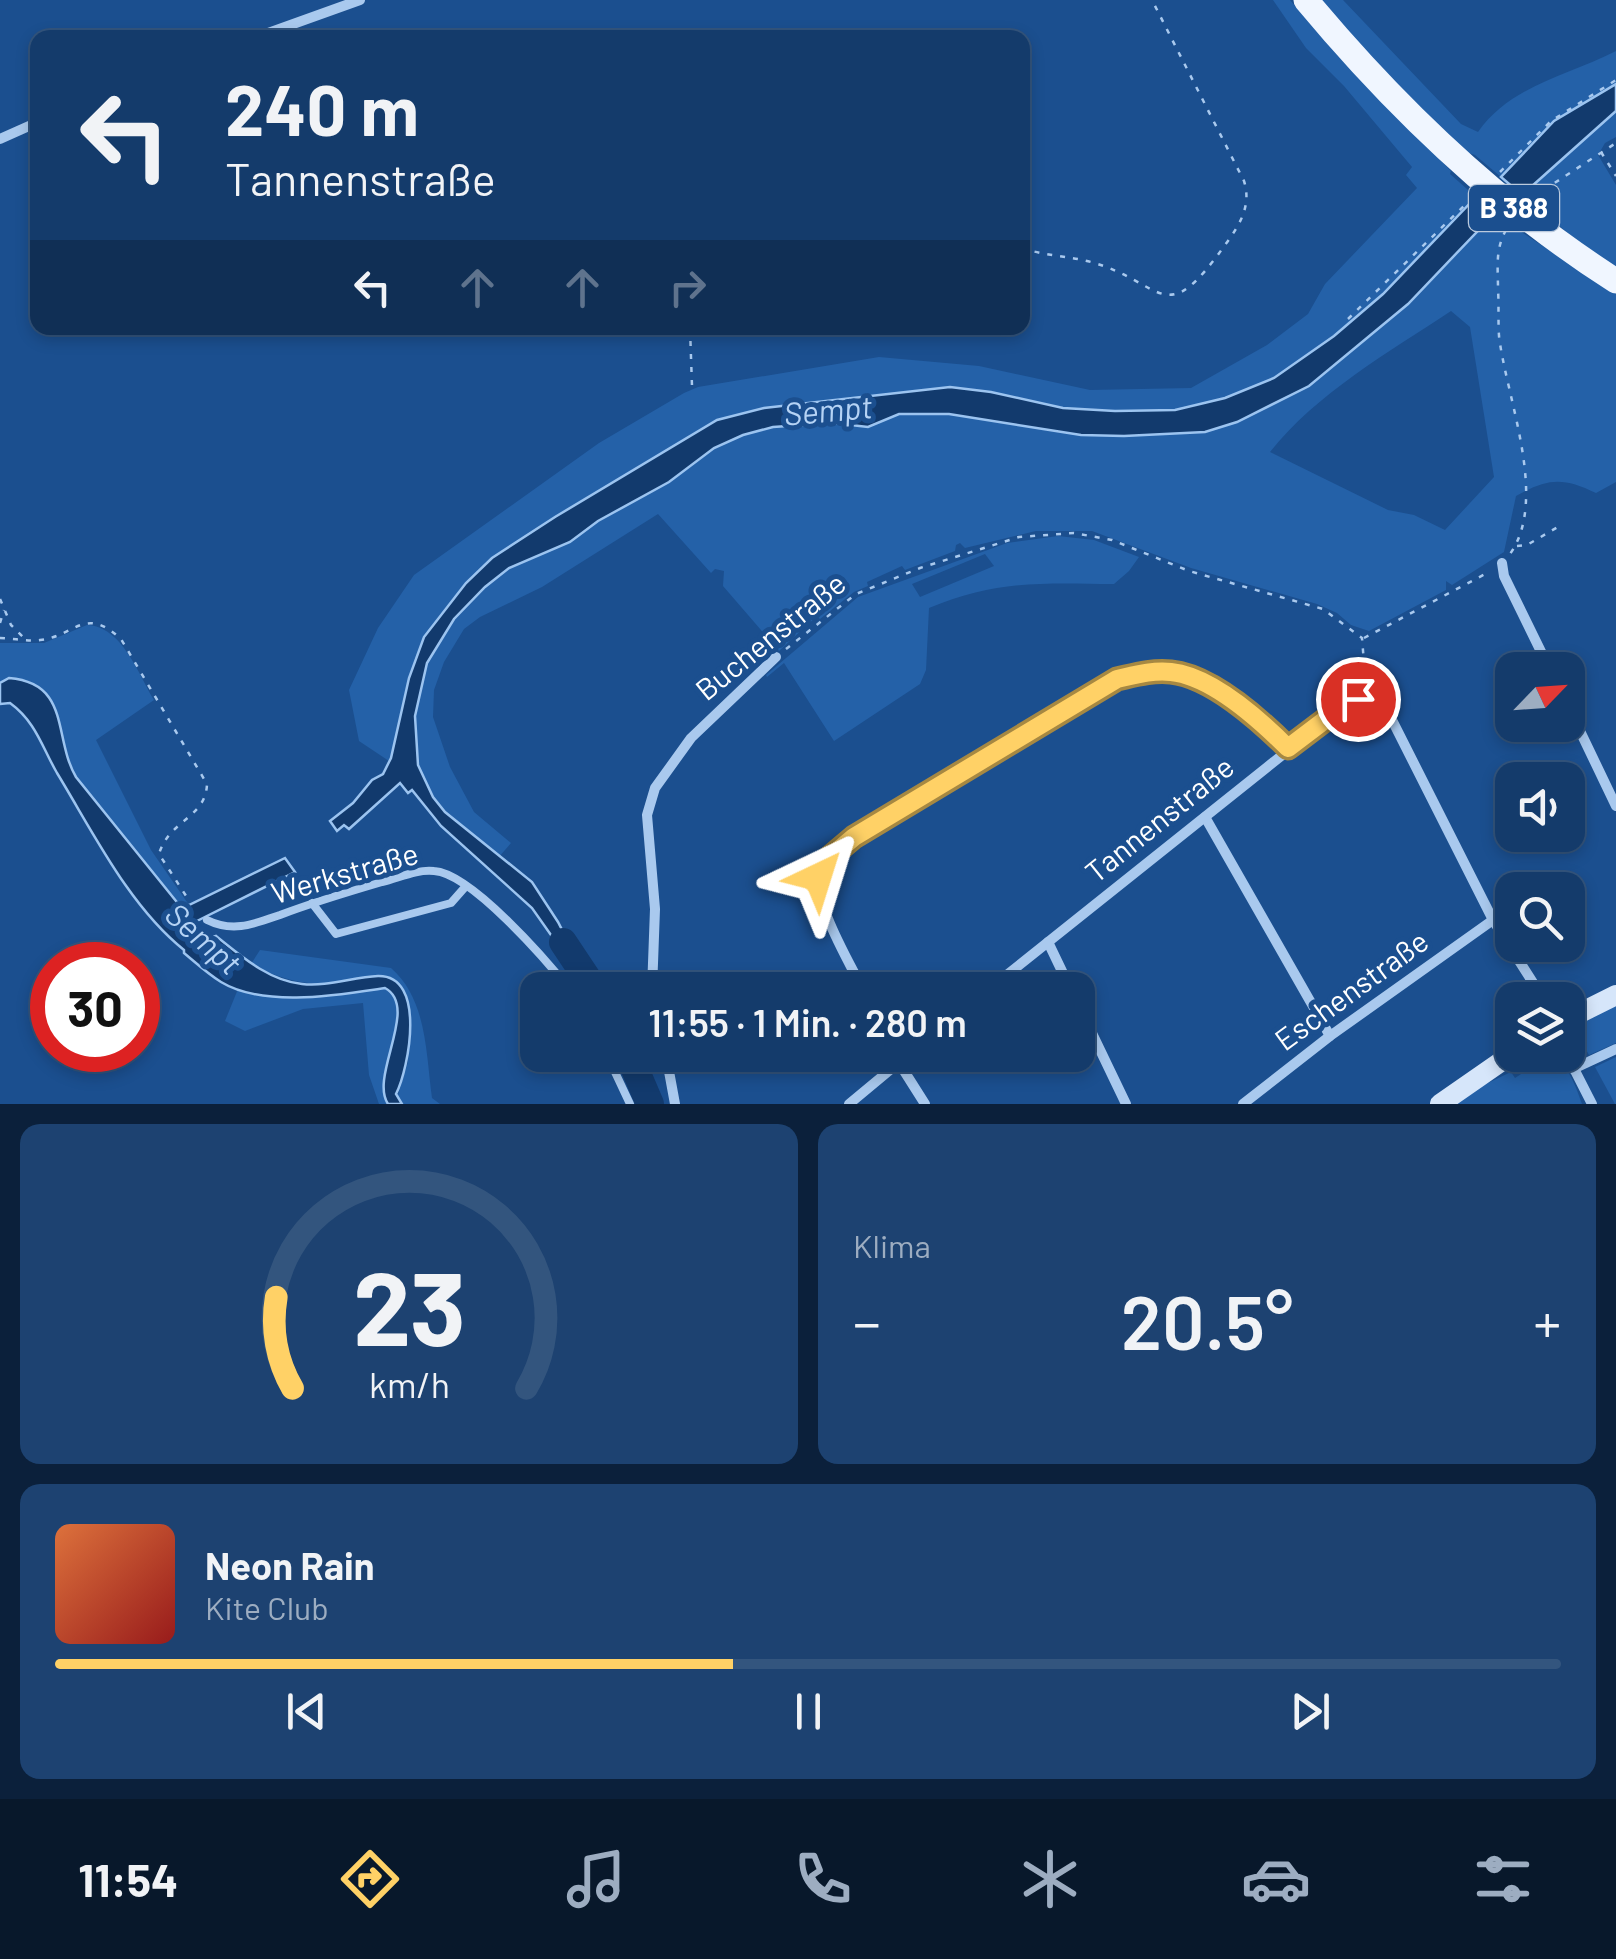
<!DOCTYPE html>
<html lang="de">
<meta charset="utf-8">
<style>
body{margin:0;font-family:Barlow,sans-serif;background:#1d4271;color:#f1f3f6;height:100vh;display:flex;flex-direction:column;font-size:38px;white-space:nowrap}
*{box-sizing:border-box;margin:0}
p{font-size:32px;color:#9dadc1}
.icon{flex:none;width:55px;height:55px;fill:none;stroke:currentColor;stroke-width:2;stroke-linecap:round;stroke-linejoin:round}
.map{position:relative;height:1104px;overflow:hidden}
.details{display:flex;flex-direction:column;gap:20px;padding:20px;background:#0b203b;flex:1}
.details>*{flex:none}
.banner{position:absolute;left:30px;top:30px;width:1000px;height:305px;border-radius:20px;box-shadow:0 5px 15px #0003,0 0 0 2px #33557e;background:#143b6b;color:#f1f3f6;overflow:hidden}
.needle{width:65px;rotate:65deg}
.controls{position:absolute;left:1495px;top:652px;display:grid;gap:20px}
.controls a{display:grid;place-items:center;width:90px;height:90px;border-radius:20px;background:#143b6b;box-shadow:0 5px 15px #0003,0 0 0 2px #33557e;font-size:50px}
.speed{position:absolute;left:30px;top:942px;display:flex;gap:20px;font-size:50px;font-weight:700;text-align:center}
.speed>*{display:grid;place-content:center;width:130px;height:130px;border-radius:50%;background:#143b6b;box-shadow:0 5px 15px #0003,0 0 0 2px #33557e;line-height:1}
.speed .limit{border:15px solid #d22;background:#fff;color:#111}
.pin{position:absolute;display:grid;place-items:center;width:85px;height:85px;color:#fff;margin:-42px;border:5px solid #fff;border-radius:50%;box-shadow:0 2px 10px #0007}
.me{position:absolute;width:110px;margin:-55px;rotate:41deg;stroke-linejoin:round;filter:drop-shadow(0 0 8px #0008)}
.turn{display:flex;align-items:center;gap:35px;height:210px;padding:0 30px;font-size:45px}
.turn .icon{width:130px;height:130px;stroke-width:2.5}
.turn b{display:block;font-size:70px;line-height:85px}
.lanes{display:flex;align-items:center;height:95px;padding:0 30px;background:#0003;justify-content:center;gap:50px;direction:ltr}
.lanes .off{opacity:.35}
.big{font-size:75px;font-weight:600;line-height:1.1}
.details .tile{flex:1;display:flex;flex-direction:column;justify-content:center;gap:15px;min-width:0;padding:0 35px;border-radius:20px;background:#1d4271}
.details .dial{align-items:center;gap:0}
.dial svg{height:260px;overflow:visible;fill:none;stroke:#33557e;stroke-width:7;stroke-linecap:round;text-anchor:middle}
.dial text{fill:#f1f3f6;stroke:none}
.song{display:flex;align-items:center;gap:30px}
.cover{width:120px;height:120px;border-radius:15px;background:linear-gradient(135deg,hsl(20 70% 55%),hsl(0 70% 35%))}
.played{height:10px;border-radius:5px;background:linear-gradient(90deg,#ffd166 45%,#33557e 45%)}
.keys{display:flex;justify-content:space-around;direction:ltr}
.heat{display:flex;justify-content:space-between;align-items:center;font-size:55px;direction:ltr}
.details .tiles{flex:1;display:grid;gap:20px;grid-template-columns:1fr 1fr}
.tile:last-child{grid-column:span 2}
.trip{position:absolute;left:520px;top:972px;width:575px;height:100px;border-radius:20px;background:#143b6b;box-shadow:0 5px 15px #0003,0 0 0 2px #33557e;font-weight:600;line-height:100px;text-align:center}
.tab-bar{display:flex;height:160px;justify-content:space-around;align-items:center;background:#08182b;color:#9dadc1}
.tab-bar .icon{width:70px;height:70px}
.tab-bar .on{color:#ffd166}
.tab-bar b{font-size:45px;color:#f1f3f6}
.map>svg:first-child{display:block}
</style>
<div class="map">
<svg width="1616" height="1104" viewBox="0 0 1616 1104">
<rect width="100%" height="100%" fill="#1b4f8f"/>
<g fill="#2461a8" fill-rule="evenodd">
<path d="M1273,0H1290L1339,57L1451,171L1450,174L1476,197L1383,294L1334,336L1274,378L1225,398L1175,410L1115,411L1063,408L991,392L950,387L764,408L717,420L492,558C456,593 423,630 409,678C400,705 398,735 389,761L359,741L349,690L378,628L414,575L599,443L684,393L698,387L879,357L979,366L1090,390L1191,388L1267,345L1308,314L1325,284L1417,188L1406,175L1412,167L1344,86L1306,48Z"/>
<path d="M1317,0H1343L1461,124L1478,132C1511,85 1567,76 1616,51V84L1554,121L1501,177L1475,155L1466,152L1387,77Z"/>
<polygon points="1616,111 1616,137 1605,143 1598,155 1616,185 1616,268 1569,234 1522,195"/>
<path d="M1494,214L1616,294V482L1596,493C1563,477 1548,478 1516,496L1504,552L1452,585L1446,581V590L1369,631L1351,625L1337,613L1317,604L1191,568L1092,531H1036L965,548L960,543L956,545L955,551L905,570L902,566L867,582L868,586L854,592L820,619L817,616L779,651L723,586L724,571L715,569L711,573L658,514L542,587L480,617L464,629L444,662L434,690L433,717L450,767L474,812L511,843L498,858L445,812L433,797L418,765L415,716L427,663L454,619L484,587L509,568L570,542L598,521L669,482L714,448L743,435L774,427L833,423L868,427L899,414H949L1000,420L1081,435L1205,432L1309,386ZM1451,311L1470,327L1494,477L1445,530L1414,515L1388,510L1270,452C1317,393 1389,352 1451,311Z"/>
<path d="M1058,536L1094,540L1139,557L1129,571L1114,584C1043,583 997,580 929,608L926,670L920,684L834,741L784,663L767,677L766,675L858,597L1007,543ZM985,554L994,566L920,597L912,584Z"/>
<path d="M87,625C122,626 139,675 154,700L96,740L151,850L189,905L180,906L76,777L67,762L61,736L9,678L0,683V643H44Z"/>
<path d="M260,950L391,968C427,999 426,1054 432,1098L440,1104H402L397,1098L408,1062L409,1005L380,976C329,987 298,989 251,964Z"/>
<path d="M385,988C420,1007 369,1076 388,1104H379L369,1075L363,1003L303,1009L245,1031L225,1021L238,989L302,997Z"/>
<polygon points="1616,1001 1616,1043 1589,1055 1579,1037 1584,1034 1580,1022"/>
<path d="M1539,1055C1566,1055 1574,1082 1582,1104H1451L1469,1092L1511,1072L1515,1078L1538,1063L1535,1057Z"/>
<polygon points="1616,1057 1616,1104 1615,1104 1595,1067"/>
</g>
<g fill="#123a6d" stroke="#9cc4f0" stroke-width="2.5">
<polygon points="1616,84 1616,111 1522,195 1501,177 1554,121"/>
<polygon points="1476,197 1494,214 1408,304 1309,386 1237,422 1205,432 1124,436 1081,435 949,414 899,414 868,427 833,423 773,427 743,435 714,448 669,482 598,521 570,542 509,568 485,587 454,619 427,663 415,716 418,765 433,797 445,812 532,882 558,922 583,971 570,962 532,908 441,826 412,790 408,793 400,783 349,829 344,825 337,831 330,821 353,803 372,780 383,774 391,758 409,678 424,637 466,583 492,558 555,517 717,420 764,408 950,387 991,392 1063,408 1115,411 1175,410 1225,398 1274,378 1334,336 1383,294"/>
<path d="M9,678C71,683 53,738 76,777L180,906L189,905L285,858L295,872L197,921L196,927L210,938L216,936C241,956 269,981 302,984C327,987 353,977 378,976C427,975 409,1068 396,1094L402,1104H388C369,1076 420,1007 385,988C338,995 264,1008 221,982C208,974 196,963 184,953V950C129,906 93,832 57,773C42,747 36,722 10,703L0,704V683Z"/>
</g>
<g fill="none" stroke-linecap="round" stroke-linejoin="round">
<g stroke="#123a6d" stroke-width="28">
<polyline points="563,942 595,990"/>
<polyline points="629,1055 650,1104"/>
</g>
<g stroke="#a9c9ee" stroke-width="2.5" stroke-dasharray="5 8" stroke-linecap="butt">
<polyline points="1601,152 1616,176"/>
<polyline points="1500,172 1551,121 1616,80"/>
<polyline points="1533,197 1616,143"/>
<path d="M1506,230C1495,250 1498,267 1498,289C1499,305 1498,321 1499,336C1506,397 1549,499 1510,554"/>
<path d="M1022,248C1045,256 1069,256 1091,262C1166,283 1163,332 1225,245C1239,226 1252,206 1244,181L1152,0"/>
<polyline points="1348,319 1472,198"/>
<polyline points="690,328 692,386"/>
<polyline points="1517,546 1527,545 1563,524"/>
<polyline points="0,599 11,625 25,639"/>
<polyline points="0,623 4,610"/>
<path d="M0,638C13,638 28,642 40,640C76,636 84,605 121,639L207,784C206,818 169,820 159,854L190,902"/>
<polyline points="1364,638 1489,572"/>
<polyline points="786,649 856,594 920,568 1019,537 1074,533 1112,540 1189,571 1323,609 1362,638 1366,688"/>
</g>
<g stroke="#a9c9ee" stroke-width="8">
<polyline points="312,903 336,934 451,903 466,886"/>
<path d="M207,920C233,933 254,924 280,915C314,902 348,892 382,882C399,878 417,869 434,871C471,873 547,961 570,990"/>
<polyline points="607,1055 630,1104"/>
</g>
<g stroke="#a9c9ee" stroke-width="10">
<polyline points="254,38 360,0"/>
<polyline points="0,139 38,122"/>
<polyline points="1502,563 1504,576 1550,670"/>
<polyline points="1568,706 1616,806"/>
<polyline points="1205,817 1330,1036"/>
<polyline points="1048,942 1071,990"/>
<polyline points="652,990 655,909 647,815 655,788 691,738 776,657"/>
<path d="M863,990C850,963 810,898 820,869C828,847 1078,696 1115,680C1131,673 1150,672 1167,672C1208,673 1260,720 1288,748"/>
<path d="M988,990L1350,701C1366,697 1378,702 1389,714L1493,920L1544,1000"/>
<polyline points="1078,1004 1126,1104"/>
<polyline points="666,1055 675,1104"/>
<polyline points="894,1055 925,1104"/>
<polyline points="1567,1055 1592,1104"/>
<polyline points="1573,1069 1616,1049"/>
<polyline points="849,1104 908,1055"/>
<polyline points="1243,1104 1330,1036 1493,920"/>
</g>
<g stroke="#d6e6fa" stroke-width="20">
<polyline points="1568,1019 1616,995"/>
<polyline points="1440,1104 1512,1054"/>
</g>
<path stroke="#f0f6ff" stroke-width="25" d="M1306,0C1396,108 1498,206 1616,281"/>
</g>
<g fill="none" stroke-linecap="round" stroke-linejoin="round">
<defs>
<path id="route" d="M818,877L822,864L854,837L1117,679C1135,675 1152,670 1171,672C1211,676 1260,720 1288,748L1350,701L1358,699"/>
</defs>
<use href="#route" stroke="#a68842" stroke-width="25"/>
<use href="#route" stroke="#ffd166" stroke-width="18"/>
</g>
<g text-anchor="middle" stroke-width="10" stroke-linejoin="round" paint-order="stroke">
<rect fill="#1b4f8f" stroke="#bbcadd" stroke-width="2.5" x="1469" y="185" width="90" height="46" rx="8"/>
<g font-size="28" font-weight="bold" fill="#fff">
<text x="1514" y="218">B 388</text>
</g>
<g font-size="30" fill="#fff" stroke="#1b4f8f">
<text transform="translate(771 637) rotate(-39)" y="10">Buchenstraße</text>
<text transform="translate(1160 820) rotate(-39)" y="10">Tannenstraße</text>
<text transform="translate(345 874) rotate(-16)" y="10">Werkstraße</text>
<text transform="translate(1352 991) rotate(-36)" y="10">Eschenstraße</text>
</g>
<g font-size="32" font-style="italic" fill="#b5d3f5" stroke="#1b4f8f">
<text transform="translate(828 411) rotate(-5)" y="11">Sempt</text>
<text transform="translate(203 939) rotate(42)" y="11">Sempt</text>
</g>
</g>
</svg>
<div class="controls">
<a><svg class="needle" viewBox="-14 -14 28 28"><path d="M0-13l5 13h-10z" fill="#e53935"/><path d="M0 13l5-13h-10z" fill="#9dadc1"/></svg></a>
<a><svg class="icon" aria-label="sound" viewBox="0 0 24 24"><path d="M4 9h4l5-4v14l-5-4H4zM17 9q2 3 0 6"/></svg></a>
<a><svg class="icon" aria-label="search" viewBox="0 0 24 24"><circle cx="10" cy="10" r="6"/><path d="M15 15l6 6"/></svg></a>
<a><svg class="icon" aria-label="layers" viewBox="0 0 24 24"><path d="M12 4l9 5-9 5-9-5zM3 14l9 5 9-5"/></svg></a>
</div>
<div class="speed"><div class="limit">30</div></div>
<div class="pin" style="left:1358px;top:699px;background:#d93025"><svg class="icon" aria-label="arrive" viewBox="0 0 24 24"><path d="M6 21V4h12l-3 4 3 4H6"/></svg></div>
<svg class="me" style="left:818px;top:877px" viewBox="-20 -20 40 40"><path d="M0-17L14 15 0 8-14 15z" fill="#ffd166" stroke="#fff" stroke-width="4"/></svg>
<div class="trip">11:55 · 1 Min. · 280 m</div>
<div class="banner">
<div class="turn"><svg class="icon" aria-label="left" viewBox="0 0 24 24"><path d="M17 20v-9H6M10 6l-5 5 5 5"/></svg><div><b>240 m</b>Tannenstraße</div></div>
<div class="lanes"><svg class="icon" aria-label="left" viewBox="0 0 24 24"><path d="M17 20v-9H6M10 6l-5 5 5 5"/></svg><svg class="icon off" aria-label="ahead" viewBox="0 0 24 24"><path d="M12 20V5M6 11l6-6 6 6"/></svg><svg class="icon off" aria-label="ahead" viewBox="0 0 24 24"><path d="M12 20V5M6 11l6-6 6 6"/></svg><svg class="icon off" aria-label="right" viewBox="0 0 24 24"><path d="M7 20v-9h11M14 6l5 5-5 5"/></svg></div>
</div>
</div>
<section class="details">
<div class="tiles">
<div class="tile dial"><svg viewBox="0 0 100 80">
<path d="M14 69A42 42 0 1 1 86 69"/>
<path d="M14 69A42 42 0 0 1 9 41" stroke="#ffd166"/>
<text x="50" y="56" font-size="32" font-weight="700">23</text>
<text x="50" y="72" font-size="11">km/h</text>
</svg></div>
<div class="tile"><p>Klima</p>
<div class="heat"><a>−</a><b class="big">20.5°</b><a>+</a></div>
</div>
<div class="tile">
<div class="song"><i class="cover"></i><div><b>Neon Rain</b><p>Kite Club</p></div></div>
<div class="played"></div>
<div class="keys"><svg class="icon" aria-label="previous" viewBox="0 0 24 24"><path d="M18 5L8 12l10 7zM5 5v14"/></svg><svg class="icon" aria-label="pause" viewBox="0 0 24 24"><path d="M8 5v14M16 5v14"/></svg><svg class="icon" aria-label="next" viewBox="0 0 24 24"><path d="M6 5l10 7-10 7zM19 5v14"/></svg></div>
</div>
</div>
</section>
<nav class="tab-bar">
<b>11:54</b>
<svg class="icon on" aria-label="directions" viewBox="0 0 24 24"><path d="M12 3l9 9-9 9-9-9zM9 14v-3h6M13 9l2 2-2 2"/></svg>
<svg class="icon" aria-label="music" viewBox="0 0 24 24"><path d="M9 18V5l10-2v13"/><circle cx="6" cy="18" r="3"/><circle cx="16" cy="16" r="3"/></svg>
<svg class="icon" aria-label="phone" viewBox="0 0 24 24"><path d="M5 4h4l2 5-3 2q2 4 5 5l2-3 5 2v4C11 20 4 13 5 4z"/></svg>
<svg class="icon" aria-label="climate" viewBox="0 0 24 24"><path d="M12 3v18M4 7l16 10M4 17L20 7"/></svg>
<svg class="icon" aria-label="car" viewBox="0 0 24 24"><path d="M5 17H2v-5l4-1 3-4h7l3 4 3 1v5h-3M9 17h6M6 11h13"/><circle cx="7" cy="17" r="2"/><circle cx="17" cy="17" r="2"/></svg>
<svg class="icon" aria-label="filters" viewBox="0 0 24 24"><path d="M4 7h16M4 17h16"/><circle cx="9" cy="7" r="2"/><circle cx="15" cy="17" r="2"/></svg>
</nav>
